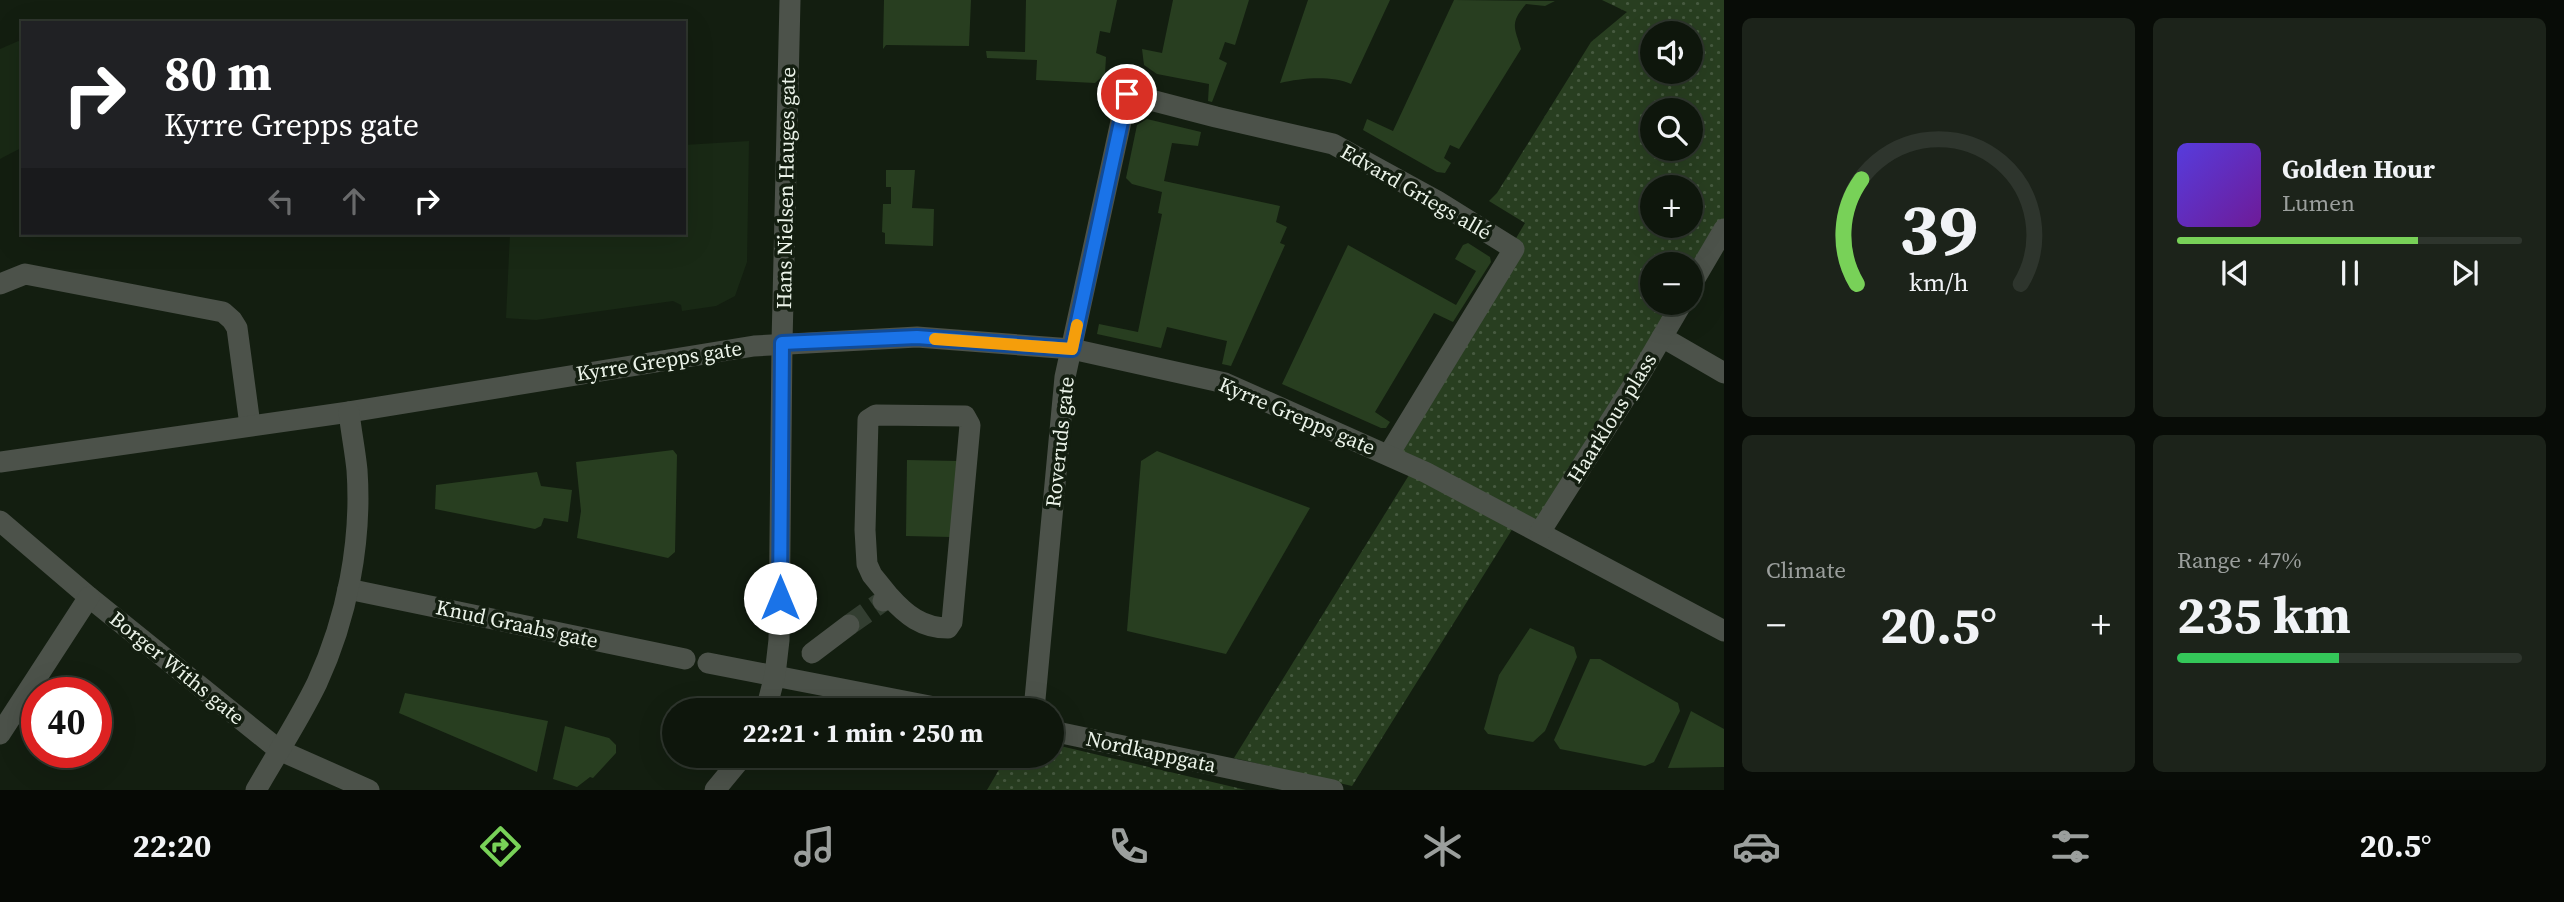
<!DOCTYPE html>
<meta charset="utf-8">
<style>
body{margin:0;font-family:"Source Serif 4",serif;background:#1c231a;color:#f1f3f6;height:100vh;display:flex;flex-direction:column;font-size:26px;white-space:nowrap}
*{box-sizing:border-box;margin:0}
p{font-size:23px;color:#9b9f9d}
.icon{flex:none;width:38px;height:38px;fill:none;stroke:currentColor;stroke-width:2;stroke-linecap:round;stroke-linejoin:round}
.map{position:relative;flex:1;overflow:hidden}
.details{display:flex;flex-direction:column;gap:18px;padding:18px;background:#080c07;width:840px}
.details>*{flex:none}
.hud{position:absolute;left:21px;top:21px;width:665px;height:214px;border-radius:0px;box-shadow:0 7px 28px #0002,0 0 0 2px #2e352d;background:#202124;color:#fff;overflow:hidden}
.tools{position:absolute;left:1640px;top:21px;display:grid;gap:14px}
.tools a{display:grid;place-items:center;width:63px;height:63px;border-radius:50%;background:#0e160c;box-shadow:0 7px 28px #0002,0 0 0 2px #2e352d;font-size:35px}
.speed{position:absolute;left:21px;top:677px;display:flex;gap:14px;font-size:35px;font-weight:700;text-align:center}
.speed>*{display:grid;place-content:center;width:91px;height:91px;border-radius:50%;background:#0e160c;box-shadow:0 7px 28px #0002,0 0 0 2px #2e352d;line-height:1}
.speed .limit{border:10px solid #d22;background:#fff;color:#111}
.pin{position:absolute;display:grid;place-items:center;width:60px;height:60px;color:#fff;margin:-30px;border:4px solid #fff;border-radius:50%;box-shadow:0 2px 7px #0007}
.me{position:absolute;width:77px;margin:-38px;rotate:0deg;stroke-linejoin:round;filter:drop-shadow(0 0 5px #0008)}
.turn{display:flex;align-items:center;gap:24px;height:147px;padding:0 28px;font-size:32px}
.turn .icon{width:91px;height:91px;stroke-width:2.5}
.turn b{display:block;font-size:49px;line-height:60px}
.lanes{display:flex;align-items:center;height:66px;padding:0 28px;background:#0003;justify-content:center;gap:35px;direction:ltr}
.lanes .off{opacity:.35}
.big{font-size:52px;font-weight:700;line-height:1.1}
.details .widget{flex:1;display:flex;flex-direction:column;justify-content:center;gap:10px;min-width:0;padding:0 24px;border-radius:10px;background:#1c231a}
.details .dial{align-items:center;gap:0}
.dial svg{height:182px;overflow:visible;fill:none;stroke:#2e352d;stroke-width:7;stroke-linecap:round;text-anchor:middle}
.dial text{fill:#f1f3f6;stroke:none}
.song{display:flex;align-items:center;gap:21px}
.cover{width:84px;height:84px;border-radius:10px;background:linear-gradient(135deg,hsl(250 70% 55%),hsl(280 70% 35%))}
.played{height:7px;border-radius:4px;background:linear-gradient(90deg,#78d158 70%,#2e352d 70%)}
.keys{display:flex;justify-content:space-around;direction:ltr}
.heat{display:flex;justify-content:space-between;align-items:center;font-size:38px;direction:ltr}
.charge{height:10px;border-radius:5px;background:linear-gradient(90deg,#34c759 47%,#2e352d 0)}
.details .tiles{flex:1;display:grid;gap:18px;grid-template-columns:repeat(2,1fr)}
.trip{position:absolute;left:662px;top:698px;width:402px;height:70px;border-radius:35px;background:#0e160c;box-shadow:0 7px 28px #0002,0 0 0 2px #2e352d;font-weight:700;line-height:70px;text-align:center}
.menu{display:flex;height:112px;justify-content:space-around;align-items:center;background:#060905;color:#9b9f9d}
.menu .icon{width:49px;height:49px}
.menu .selected{color:#78d158}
.menu b{font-size:32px;color:#f1f3f6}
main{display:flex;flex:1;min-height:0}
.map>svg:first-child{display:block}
</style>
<main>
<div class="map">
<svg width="1724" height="790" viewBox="0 0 1724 790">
<defs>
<pattern id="park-dots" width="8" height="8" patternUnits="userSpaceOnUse" patternTransform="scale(1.75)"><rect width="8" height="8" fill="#283e20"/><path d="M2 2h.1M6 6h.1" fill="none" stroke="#475a40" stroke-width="1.8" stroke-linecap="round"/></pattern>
</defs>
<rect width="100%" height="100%" fill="#131e10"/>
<g fill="#192915">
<polygon points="23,39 23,147 0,159 0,49"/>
<polygon points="749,141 747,262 735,296 716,306 682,311 681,305 673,301 536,320 506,318 510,233 684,233 684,145"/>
</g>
<g fill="#283e20">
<polygon points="884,0 971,0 969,46 886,45 883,49"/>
<polygon points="1026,0 1117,0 1110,33 1100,31 1096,53 1106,57 1105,74 1095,83 1036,80 1037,60 987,58 986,51 1025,52"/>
<polygon points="1173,0 1249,0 1235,45 1225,42 1219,59 1227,63 1212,102 1208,101 1209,84 1157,74 1144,65 1142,49 1162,53"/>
<path d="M1308,0H1390L1351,84C1331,75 1301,78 1280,83Z"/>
<path d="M1454,0L1555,1L1545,6L1526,4C1509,24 1515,28 1521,49L1459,149L1450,145L1444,158L1451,163L1445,173L1437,172L1363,130L1367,119L1393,131Z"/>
<polygon points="1147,119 1201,132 1198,146 1172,143 1164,181 1280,206 1276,222 1287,227 1280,243 1285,245 1231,366 1222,364 1227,341 1167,327 1161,348 1097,334 1099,324 1138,332 1162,214 1158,213 1162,192 1132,184 1126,178 1137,125"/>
<polygon points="886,170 915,170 912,208 934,209 933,246 885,244 885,233 882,232 883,204 891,204 891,187 886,187"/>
<polygon points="1468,243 1490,257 1491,262 1453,322 1434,313 1375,412 1390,422 1386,428 1381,428 1282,384 1348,245 1456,305 1476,271 1455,259 1463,245"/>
<polygon points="673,450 677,455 675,552 668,558 577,538 581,511 576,462"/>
<polygon points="1157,451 1310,508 1226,654 1127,631 1141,461"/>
<polygon points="907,460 958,461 951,537 906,536"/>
<polygon points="537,472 541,486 572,490 568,522 544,518 541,526 535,529 435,509 436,485"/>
<polygon points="1530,628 1574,647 1577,657 1545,731 1533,742 1488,734 1484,729 1499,675"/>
<polygon points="1590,659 1600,659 1678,703 1680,711 1654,762 1645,766 1560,749 1554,740"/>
<polygon points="405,693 548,721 537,772 399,713"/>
<polygon points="1691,711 1724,729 1724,767 1668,768"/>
<polygon points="565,726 609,738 616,745 616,753 593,778 590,777 577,787 553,779"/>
</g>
<g fill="url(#park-dots)" fill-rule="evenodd">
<path d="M1602,0H1724V225L1691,281L1690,264H1652V303H1677L1540,532L1518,520L1352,786L1234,758L1414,467L1389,454L1525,223L1489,201L1497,193L1591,42L1627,12ZM1652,33H1690V72H1652ZM1652,110H1690V149H1652ZM1652,187H1690V226H1652Z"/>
<polygon points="1052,744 1246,790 987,790 1007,756 1052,756"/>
</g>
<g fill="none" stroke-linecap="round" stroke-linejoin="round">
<polyline stroke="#333e31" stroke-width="21" stroke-dasharray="21 10" stroke-linecap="butt" points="849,625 883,601"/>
<g stroke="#4c524a" stroke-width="21">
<polyline points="1112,90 1216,117 1333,144 1437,201 1514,249 1389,454"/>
<polyline points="0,284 25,274 223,312 232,320 237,328 250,425"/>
<polyline points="1690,287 1724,229"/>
<polyline points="1662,337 1724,373"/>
<polyline points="0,462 349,412 754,346 917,337 1072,349 1225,383 1425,472 1724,631"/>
<polyline points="0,521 89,597 279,750 369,790"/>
<polyline points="1540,532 1641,373 1682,303"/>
<polyline points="348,589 685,659"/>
<path d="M883,601L889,596L872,575L867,564L865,530L868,420L876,415L965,416L970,425L952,622L948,628C922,628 906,615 889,596"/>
<polyline points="812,653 849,625"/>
<polyline points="708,663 950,710"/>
<polyline points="766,710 775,675 779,640 782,343 790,0"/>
<polyline points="1034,710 1065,377 1127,94"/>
<polyline points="1052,731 1333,790"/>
<polyline points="0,734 89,597"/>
<path d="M256,790C276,755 299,720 317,683C347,618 362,542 357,470C355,450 351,431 349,412"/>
<polyline points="715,790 743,756"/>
</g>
</g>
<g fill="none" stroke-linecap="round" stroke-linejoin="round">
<defs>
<polyline id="route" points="780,598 782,343 917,337 1072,349 1127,94"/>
</defs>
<use href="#route" stroke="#114b97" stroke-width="18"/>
<use href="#route" stroke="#1a73e8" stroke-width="12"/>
<polyline stroke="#f59e0b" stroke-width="12" points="935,339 1072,349 1077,325"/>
</g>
<g text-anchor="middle" stroke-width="7" stroke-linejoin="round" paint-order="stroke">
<g font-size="21" fill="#ebf3e9" stroke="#131e10">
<text transform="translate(786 188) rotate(-89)" y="7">Hans Nielsen Hauges gate</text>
<text transform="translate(1416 192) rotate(30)" y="7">Edvard Griegs allé</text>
<text transform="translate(659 361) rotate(-9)" y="7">Kyrre Grepps gate</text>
<text transform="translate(1297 416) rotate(23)" y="7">Kyrre Grepps gate</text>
<text transform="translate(1612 418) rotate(-58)" y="7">Haarklous plass</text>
<text transform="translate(1060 442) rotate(-84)" y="7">Roveruds gate</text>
<text transform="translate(517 624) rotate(12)" y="7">Knud Graahs gate</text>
<text transform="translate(177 668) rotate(39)" y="7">Borger Withs gate</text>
<text transform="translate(1151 752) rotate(12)" y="7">Nordkappgata</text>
</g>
</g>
</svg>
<div class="tools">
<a><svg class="icon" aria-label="sound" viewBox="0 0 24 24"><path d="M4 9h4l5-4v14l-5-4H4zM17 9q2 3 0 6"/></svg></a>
<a><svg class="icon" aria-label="search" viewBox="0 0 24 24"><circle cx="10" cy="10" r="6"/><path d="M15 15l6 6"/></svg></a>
<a>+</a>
<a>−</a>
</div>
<div class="speed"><div class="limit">40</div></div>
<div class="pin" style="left:1127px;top:94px;background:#d93025"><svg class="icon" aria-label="arrive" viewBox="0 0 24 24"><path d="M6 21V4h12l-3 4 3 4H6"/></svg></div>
<svg class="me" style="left:780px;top:598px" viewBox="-20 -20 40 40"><circle r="19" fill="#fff"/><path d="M0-13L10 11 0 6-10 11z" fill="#1a73e8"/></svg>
<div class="trip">22:21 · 1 min · 250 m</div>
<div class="hud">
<div class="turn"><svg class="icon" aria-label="right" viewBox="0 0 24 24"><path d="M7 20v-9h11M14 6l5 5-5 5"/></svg><div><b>80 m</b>Kyrre Grepps gate</div></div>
<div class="lanes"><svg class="icon off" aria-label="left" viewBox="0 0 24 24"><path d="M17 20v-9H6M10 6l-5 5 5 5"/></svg><svg class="icon off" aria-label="ahead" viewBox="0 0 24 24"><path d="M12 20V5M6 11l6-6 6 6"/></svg><svg class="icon" aria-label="right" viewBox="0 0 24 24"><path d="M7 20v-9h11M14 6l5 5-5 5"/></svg></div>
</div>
</div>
<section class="details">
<div class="tiles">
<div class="widget dial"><svg viewBox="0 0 100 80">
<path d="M14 69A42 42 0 1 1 86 69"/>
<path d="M14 69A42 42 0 0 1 16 23" stroke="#78d158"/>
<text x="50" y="56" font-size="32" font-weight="700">39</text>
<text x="50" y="72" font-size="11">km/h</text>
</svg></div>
<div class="widget">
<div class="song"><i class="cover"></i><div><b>Golden Hour</b><p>Lumen</p></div></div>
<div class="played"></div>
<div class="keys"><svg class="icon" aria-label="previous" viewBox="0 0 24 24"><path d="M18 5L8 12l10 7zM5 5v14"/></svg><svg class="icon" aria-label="pause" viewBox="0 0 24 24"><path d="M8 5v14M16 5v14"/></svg><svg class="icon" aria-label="next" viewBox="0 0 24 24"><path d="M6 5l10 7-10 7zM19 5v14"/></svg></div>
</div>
<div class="widget"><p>Climate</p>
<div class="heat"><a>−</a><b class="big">20.5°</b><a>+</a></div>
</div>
<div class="widget"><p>Range · 47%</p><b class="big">235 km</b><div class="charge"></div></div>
</div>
</section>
</main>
<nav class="menu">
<b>22:20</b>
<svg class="icon selected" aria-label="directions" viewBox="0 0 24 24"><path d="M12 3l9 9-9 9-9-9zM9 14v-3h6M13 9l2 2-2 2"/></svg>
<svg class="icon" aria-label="music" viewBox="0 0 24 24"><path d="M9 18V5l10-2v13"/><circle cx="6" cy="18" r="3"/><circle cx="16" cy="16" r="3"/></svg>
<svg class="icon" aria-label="phone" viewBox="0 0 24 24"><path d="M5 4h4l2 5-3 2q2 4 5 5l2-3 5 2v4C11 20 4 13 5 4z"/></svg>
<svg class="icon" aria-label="climate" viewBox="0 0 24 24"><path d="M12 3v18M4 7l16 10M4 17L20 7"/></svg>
<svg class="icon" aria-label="car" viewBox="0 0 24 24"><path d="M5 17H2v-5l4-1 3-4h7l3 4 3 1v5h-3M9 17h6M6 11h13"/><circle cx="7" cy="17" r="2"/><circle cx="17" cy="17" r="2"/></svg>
<svg class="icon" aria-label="filters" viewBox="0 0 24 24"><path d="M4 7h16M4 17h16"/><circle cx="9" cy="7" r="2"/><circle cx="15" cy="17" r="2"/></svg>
<b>20.5°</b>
</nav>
